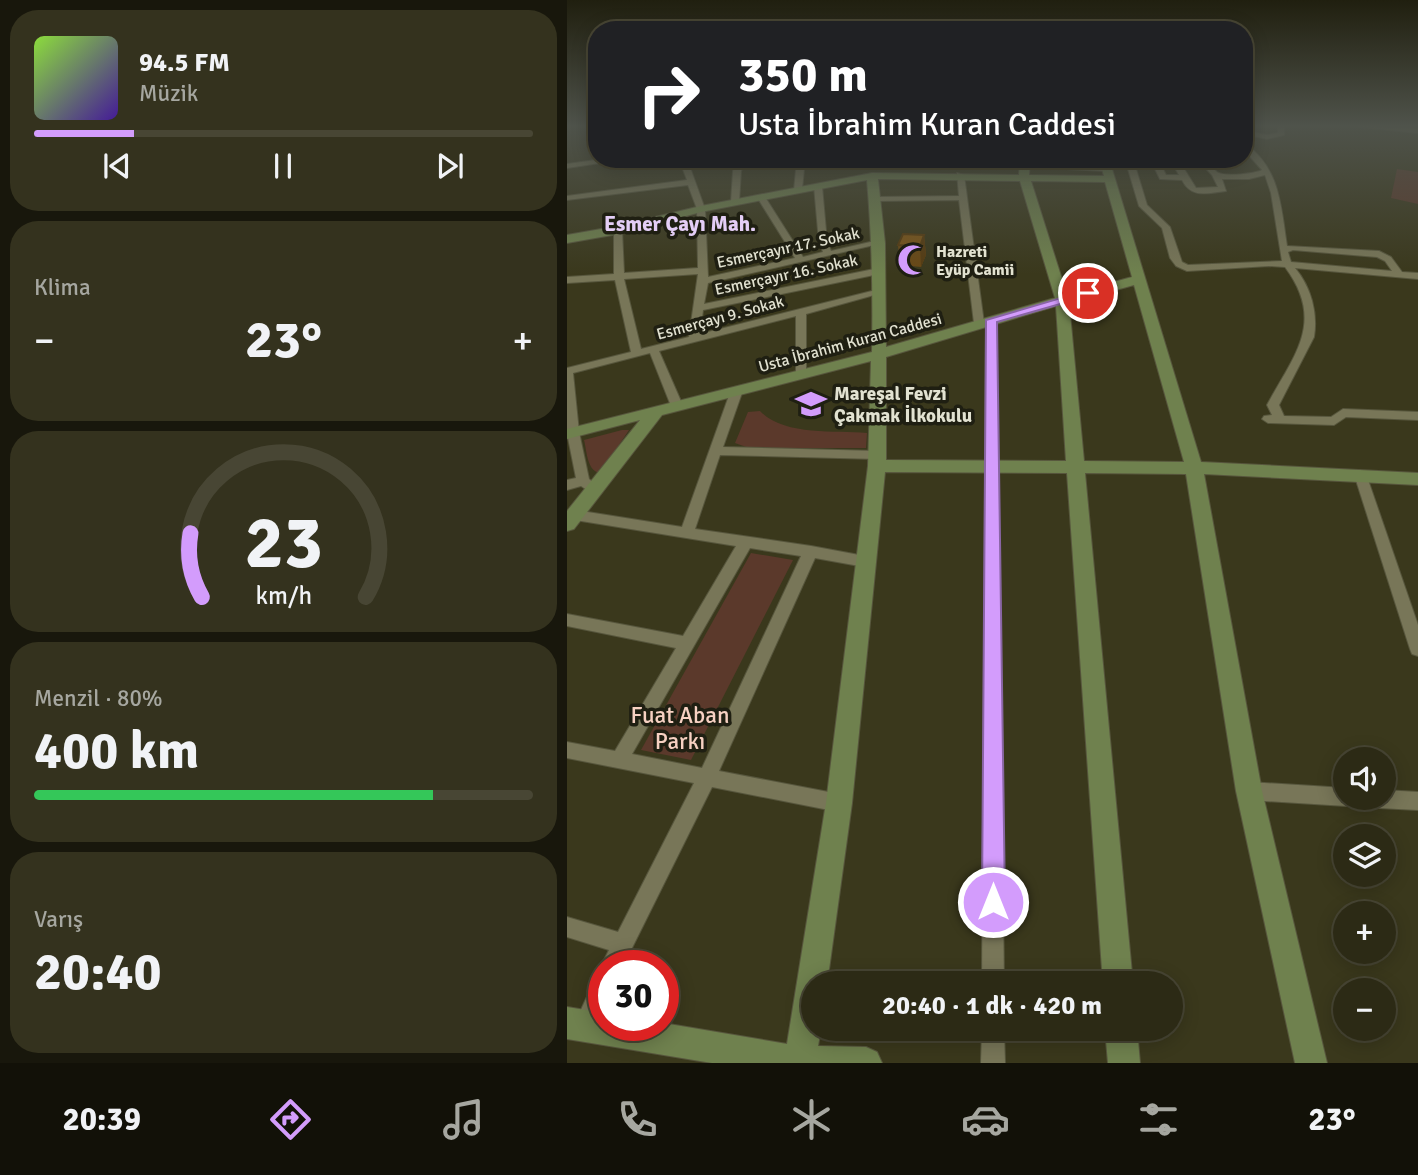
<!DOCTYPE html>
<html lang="tr">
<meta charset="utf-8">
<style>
body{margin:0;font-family:Signika,sans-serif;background:#34321e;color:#f1f3f6;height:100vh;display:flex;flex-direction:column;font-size:26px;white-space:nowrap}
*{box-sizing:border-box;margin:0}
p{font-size:23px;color:#a6a7a0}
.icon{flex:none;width:38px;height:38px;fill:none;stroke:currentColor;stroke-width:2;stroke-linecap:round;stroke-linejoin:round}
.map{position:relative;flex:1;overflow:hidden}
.drawer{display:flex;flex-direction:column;gap:10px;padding:10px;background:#18170c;width:567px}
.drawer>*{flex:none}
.hud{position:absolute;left:21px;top:21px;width:665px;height:147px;border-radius:28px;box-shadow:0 4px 18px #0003,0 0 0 2px #484634;background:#202124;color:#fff;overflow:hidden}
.tools{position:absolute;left:766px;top:747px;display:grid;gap:14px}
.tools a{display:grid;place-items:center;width:63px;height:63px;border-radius:50%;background:#2c2a15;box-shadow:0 4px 18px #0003,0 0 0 2px #484634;font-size:35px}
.speed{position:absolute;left:21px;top:950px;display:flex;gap:14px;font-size:35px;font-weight:700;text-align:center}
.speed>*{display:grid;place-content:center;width:91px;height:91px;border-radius:50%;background:#2c2a15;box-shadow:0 4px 18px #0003,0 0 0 2px #484634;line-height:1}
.speed .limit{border:10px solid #d22;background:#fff;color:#111}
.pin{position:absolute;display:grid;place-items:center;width:60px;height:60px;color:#fff;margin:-30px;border:4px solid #fff;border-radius:50%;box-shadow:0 2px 7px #0007}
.me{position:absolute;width:77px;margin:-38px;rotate:0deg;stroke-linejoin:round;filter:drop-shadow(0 0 5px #0008)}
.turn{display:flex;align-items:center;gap:24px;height:147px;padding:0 35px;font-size:32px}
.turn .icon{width:91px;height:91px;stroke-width:2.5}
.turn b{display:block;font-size:49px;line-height:60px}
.big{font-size:52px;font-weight:700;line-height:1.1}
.drawer .tile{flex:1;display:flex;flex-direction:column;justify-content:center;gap:10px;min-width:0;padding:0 24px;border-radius:28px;background:#34321e}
.drawer .dial{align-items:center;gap:0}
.dial svg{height:182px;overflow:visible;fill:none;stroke:#484634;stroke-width:7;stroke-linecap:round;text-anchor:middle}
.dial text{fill:#f1f3f6;stroke:none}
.song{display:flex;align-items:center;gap:21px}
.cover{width:84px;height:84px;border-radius:10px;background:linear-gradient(135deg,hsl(90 70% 55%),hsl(260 70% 35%))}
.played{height:7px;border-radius:4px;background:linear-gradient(90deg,#d39cfc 20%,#484634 20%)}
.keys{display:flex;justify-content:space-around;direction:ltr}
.heat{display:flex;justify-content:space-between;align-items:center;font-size:38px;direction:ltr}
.charge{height:10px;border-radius:5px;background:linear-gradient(90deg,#34c759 80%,#484634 0)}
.trip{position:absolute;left:234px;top:971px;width:382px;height:70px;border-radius:35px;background:#2c2a15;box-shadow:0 4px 18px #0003,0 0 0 2px #484634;font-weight:700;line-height:70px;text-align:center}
.dock{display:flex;height:112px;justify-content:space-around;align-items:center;background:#121108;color:#a6a7a0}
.dock .icon{width:49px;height:49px}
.dock .selected{color:#d39cfc}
.dock b{font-size:32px;color:#f1f3f6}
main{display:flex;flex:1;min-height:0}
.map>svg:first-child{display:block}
</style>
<main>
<section class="drawer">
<div class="tile">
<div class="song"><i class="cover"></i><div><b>94.5 FM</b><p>Müzik</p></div></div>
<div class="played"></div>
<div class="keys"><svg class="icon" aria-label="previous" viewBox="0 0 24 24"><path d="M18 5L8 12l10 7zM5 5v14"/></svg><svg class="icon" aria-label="pause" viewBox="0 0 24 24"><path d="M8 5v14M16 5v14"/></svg><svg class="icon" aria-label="next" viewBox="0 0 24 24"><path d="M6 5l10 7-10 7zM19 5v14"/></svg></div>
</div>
<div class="tile"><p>Klima</p>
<div class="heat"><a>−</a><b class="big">23°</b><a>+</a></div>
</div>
<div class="tile dial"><svg viewBox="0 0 100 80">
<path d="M14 69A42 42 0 1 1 86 69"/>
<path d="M14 69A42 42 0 0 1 9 41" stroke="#d39cfc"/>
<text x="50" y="56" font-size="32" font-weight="700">23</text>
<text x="50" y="72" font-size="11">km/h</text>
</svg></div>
<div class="tile"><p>Menzil · 80%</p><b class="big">400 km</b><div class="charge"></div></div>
<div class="tile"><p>Varış</p><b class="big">20:40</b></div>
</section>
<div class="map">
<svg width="851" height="1063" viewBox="0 0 851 1063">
<rect width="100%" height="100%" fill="#3a381c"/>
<g fill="#5b392b">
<polygon points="830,169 851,172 851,204 824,198"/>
<path d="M193,411C217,436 267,430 300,433L299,448H182L168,443L181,412Z"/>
<path d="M55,430H62L33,473C20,471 20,452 17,440Z"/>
<polygon points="184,553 226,560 124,760 74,750"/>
</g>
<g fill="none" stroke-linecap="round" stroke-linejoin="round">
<defs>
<g id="street">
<polygon points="711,125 717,125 717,135 700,139 677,134 677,130 700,135 711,133"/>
<polygon points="790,125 851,129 851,133 793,127"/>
<path d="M677,143C713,167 714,207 720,246L812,251L824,257L835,272L851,273V279L728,268C744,287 751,313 747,337L712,405L717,416L764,417L776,409L851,412V420L779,417L767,425L701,423L695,419L697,416L705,415L700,405C727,355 759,322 718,267L702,266L620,271L609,266L603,258L595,228L572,206L558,159H566L580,205L603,227L615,262L621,265L715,261L704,193L698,175L682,179H655L659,191C640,193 625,199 615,180L593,179L583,159H591L599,175H612L603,159H611L629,188L651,187L645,175L630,159H638C642,163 646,169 650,172C658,177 687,174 695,170L677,150ZM726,250L810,257L818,261L825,271L724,262L721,252Z"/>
<polygon points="36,159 60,159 0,168 0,164"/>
<path d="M112,159H120L138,209L141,277L228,258L190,197L194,195L198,197L236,257L256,252L252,242L247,186L251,184L255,186L260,242L264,251L312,240L316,243L141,283L137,304L312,268L317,271L312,274L136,310L133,334L313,289L318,292L239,314V376L235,377L229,374V316L92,351L116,406L110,410L104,406L83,353L6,373L12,432L22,479L36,491L29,496L14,486L0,490V480L9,478L0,433V368L64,352L48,280L0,283V277L47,274V230L51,227L55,230L57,273L131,268L130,209L121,185L0,200V196L120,180ZM131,274L122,337L74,349L57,279Z"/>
<polygon points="172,159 180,159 174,171 172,202 168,204 164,202 166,171"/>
<polygon points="230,159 238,159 235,190 231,192 227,190"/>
<polygon points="396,160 539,167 543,169 539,171 396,164 305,165 301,163 305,161"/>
<polygon points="390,173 397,175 417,323 412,326 407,323 392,200 307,201 303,199 307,197 392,196"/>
<polygon points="424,317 429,320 437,984 415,984 419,320"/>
<path d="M170,387L176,390L156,447L310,451L316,455L310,459L153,455L128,529L244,546L303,557L305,561L303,565L298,567L248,558L152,771L272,794L279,796L281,803L279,810L272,812L145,787L56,966H37V972L34,966L42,950L0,937V917L51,932L127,783L0,758V742L48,751L109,648L0,626V614L116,636L169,546L8,520L1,515L8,510L115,527L164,390ZM183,548L234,556L135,768L65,754Z"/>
<polygon points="793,470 799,474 851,625 851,656 845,654 843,649 787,474"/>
<polygon points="682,782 779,788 779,798 817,798 817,790 851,792 851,810 792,807 785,804 779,806 682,800 675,797 673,791 675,785"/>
<polygon points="37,974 37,1010 26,1033 18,1036 10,1033 7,1025 29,977"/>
<polygon points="415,1029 437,1029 438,1063 414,1063"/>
</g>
<g id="secondary">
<path d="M453,159H463L462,175L537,176L532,159H542L634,462L851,473V485L637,474L695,791L760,1063H728L669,791L619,474L518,473L566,984H536L500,473L318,472L285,803L260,984H247V1029H254L251,1046L299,1047L310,1052L315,1063H145L0,1039V1007L37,1013V1026H96V1023L220,1044L259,803L301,466L304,361L95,415L7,529L0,531V511L73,420L0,439V429L305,352C306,294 305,238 300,180L134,212L51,234L0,243V235L51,226L134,206L305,173L452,175ZM311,179L453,181L488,298L319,347L318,243ZM464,181L538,182L565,277L500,295ZM567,285L617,462L517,461L502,303ZM489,306L499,461L319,460V357Z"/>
<polygon points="538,1029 570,1029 573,1063 541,1063"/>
</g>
</defs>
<use href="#street" stroke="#57563d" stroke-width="2"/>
<use href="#secondary" stroke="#57563d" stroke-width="2"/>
<use href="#street" fill="#787658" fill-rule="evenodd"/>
<use href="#secondary" fill="#6f814e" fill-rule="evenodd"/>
</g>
<polygon fill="#694815" points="357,235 359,255 354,267 333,265 331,245"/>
<polygon fill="#553b11" points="357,235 359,255 354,267 353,246"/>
<polygon fill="#7a5418" stroke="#553b11" stroke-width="2" points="336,234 357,235 353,246 331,245"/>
<linearGradient id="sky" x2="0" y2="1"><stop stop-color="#201f0f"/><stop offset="0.46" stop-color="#4f534b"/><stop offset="1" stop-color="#4f534b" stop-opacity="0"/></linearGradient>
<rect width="851" height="274" fill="url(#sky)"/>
<polygon fill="#d39cfc" stroke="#8965a4" stroke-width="2" points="521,290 525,291 525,295 430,322 438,902 435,910 426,914 418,910 415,902 419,320"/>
<defs>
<symbol id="mosque-bare" viewBox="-9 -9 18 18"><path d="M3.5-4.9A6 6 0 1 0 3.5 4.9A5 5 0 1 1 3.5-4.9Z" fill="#d39cfc" stroke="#1f1f12" stroke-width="2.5" paint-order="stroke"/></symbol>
<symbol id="school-bare" viewBox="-9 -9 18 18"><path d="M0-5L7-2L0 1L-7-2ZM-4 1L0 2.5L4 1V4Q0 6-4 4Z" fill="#d39cfc" stroke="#1f1f12" stroke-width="2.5" paint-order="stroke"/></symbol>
</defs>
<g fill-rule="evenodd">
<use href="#mosque-bare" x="324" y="238" width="44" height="44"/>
<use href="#school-bare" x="222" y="382" width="44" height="44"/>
</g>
<g text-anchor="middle" stroke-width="7" stroke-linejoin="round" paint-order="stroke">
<g font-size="16" fill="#e2e2d1" stroke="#1f1f12">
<text transform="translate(221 247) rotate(-12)" y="6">Esmerçayır 17. Sokak</text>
<text transform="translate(219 274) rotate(-12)" y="6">Esmerçayır 16. Sokak</text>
<text transform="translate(153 317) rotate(-15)" y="6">Esmerçayı 9. Sokak</text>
<text transform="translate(283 342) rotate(-15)" y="6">Usta İbrahim Kuran Caddesi</text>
</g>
<g font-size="16" font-weight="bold" fill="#e2e2d1" stroke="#1f1f12" text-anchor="start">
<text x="369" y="257">Hazreti<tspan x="369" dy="18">Eyüp Camii</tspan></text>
</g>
<g font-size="19" font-weight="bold" fill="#e2e2d1" stroke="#1f1f12" text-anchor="start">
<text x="267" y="400">Mareşal Fevzi<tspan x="267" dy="22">Çakmak İlkokulu</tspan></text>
</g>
<g font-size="21" font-weight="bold" fill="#e4cef6" stroke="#1f1f12">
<text x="113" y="231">Esmer Çayı Mah.</text>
</g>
<g font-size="23" fill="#f7d1c2" stroke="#1f1f12">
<text x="113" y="723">Fuat Aban<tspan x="113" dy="26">Parkı</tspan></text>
</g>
</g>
</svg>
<div class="tools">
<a><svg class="icon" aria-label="sound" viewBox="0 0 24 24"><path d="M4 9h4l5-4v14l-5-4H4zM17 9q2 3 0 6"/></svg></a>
<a><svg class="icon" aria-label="layers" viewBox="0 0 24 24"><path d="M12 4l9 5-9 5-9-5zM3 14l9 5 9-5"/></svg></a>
<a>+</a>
<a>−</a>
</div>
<div class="speed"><div class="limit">30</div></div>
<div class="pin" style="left:521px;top:293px;background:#d93025"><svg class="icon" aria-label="arrive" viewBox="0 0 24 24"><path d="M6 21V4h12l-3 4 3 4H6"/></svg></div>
<svg class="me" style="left:426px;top:902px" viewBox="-20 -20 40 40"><circle r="17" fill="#d39cfc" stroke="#fff" stroke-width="3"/><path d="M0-11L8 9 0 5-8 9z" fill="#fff"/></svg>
<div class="trip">20:40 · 1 dk · 420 m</div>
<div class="hud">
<div class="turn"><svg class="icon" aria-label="right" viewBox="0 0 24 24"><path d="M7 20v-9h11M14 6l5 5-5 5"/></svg><div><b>350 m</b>Usta İbrahim Kuran Caddesi</div></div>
</div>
</div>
</main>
<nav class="dock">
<b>20:39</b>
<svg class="icon selected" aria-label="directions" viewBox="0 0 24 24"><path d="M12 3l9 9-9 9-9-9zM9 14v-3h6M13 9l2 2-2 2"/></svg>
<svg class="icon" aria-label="music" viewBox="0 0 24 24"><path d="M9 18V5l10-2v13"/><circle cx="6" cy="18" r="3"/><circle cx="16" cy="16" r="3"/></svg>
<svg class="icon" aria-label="phone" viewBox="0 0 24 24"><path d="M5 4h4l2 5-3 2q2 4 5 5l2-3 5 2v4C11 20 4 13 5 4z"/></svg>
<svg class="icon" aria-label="climate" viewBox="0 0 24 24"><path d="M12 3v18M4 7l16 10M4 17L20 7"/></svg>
<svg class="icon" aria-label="car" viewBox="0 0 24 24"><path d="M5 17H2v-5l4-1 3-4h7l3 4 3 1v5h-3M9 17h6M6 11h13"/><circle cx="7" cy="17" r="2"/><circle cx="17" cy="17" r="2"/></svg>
<svg class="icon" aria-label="filters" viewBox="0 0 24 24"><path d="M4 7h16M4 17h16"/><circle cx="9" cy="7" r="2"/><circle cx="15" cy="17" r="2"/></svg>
<b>23°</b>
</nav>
